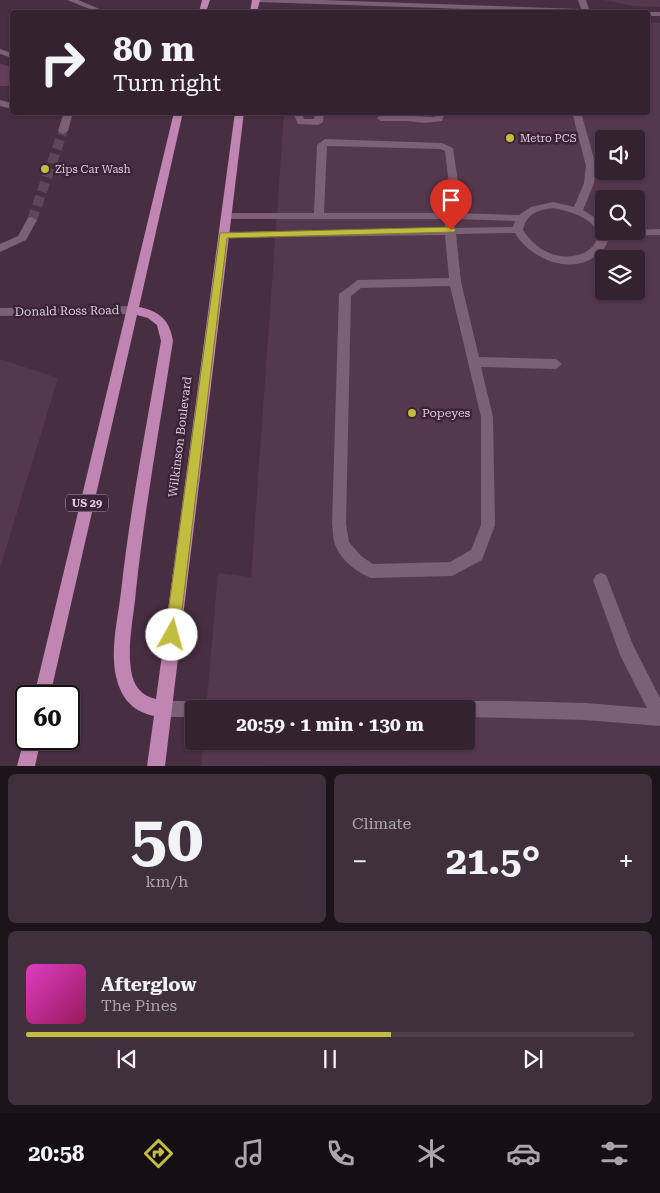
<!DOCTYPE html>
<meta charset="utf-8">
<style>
body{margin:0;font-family:"Roboto Serif",serif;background:#402f3d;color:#f1f3f6;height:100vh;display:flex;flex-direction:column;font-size:19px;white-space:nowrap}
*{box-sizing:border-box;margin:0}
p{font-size:16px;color:#aaa4ab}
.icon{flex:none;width:28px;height:28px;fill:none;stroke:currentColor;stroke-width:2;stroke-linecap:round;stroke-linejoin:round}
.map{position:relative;height:766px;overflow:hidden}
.sheet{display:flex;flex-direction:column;gap:8px;padding:8px;background:#1d131b;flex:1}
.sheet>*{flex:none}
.guide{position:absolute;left:10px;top:10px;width:640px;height:105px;border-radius:5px;box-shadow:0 1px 4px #0004,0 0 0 1px #4f3f4d;background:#352231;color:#f1f3f6;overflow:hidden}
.tools{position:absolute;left:595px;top:130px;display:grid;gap:10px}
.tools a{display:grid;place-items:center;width:50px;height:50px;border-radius:5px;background:#352231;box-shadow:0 1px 4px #0004,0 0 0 1px #4f3f4d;font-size:25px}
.speed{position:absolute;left:15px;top:685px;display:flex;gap:10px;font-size:25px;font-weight:700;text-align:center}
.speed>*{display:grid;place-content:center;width:65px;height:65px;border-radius:50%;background:#352231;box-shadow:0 1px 4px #0004,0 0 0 1px #4f3f4d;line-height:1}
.speed .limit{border:2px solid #111;border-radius:8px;background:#fff;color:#111}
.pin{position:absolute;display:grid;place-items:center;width:42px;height:42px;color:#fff;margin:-51px -21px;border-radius:50% 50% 50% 0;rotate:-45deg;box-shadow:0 0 5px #0007}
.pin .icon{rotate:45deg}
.me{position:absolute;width:55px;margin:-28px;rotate:7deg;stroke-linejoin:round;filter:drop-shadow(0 0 4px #0008)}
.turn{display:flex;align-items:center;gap:18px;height:105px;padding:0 20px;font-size:22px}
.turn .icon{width:65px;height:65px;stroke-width:2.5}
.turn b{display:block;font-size:35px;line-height:42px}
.big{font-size:38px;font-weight:700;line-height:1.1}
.sheet .widget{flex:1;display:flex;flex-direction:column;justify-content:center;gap:8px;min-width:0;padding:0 18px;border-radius:8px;background:#402f3d}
.sheet .dial{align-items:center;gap:0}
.dial b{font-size:65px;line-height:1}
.song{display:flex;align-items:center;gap:15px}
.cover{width:60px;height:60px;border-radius:8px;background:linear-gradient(135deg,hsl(310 70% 55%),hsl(330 70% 35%))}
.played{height:5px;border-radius:2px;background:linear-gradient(90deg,#c3bd3f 60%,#4f3f4d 60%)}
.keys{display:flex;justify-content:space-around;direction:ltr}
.heat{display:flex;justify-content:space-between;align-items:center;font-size:28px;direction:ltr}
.sheet .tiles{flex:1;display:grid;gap:8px;grid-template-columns:1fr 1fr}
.widget:last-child{grid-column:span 2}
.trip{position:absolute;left:185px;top:700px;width:290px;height:50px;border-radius:5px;background:#352231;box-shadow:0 1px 4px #0004,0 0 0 1px #4f3f4d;font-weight:700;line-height:50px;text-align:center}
.menu{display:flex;height:80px;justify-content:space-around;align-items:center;background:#150e14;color:#aaa4ab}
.menu .icon{width:35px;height:35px}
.menu .selected{color:#c3bd3f}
.menu b{font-size:22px;color:#f1f3f6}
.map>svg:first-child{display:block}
</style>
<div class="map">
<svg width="660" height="766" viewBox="0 0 660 766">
<rect width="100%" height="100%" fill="#472e41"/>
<g fill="#55374e" fill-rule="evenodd">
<polygon points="603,0 660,0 660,7 633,6"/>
<path d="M648,23H660V765L201,766L203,741H466V709H206L218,573L251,577L284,113L648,112ZM604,139H636V171H604ZM604,199H636V231H604ZM604,259H636V291H604Z"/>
<polygon points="0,359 58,378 0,568"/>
</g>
<polygon fill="#643d5b" points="0,64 12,67 12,86 0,86"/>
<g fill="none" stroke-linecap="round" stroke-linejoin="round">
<polyline stroke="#5e4658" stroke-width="8" stroke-dasharray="8 4.5" stroke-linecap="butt" points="62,135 63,131"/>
<polyline stroke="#5e4658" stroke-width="10" stroke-dasharray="10 5" stroke-linecap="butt" points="32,220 62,134"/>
<g fill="#7d6076" fill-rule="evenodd">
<polygon points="67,0 78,0 107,12 97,12"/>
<polygon points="253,0 322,0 581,9 578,0 586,0 589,9 610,10 614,12 558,12 257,2"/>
<polygon points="645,12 660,12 660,16 648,16 648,12"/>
<polygon points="0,49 12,53 12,58 0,54"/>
<polygon points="0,100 12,103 12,109 0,106"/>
<polygon points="64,112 73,112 68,131 63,134 58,131"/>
<polygon points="293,112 302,112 304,119 314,119 315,112 324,112 323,122 318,125 298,124"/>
<polygon points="402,112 411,112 413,116 435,117 436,112 445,112 442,121 424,123 408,121 381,121 377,118 381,115 403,115"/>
<path d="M572,112H581L596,166L594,183L583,210L602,222L604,231L660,229V235L609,236C608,244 603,251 597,255C571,276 530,259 515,233L456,234L461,282L479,357L556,359L562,364L556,369L481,367L493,417L495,525L482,560L452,576L371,578C358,573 342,561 336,547C333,541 333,531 332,524L339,294L358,280L449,278L445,235L223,238L218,235L223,232L445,228L444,219H226L221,216L226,213H314L317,145L325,139L442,143L453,148L461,202L456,213L519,215L531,207L553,202L574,207L584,183L586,166ZM327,146L440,149L445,151L451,202L446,213H324ZM553,208C650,226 563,293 523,230C526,214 538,210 553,208ZM454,219L515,221L513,227L455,228ZM450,286L481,417V525L471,550L450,562L373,564L361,556L349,542L346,524L351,296L361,288Z"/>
<polygon points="32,217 37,220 26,240 0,252 0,244 18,236 28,218"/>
<polygon points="133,306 139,310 133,314 0,316 0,308"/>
<polygon points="601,573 606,575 633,645 660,698 660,726 585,720 466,717 466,709 203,709 205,703 211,701 509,701 585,703 647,708 620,655 593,580 596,575"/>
<polygon points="163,701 194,701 200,703 202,709 194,709 194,717 163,717 157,715 155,709 157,703"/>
</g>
<g fill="#c085b3" fill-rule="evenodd">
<polygon points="202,0 210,0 206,12 199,12"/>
<polygon points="252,0 260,0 257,12 250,12"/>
<path d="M174,112H183L139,307C159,311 170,320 173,341C160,424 145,507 136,590C134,616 127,644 131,670C133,685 141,696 156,699L235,112H244L165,766H147L154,716C130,711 119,695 115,671C111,646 118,617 121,592C130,508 147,424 161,341L157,325L148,318L137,315L50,696H34Z"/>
<polygon points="26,733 26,739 41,739 35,766 17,766"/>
</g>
</g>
<polygon fill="#c3bd3f" stroke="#7f7b29" points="451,227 456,230 454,232 227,238 179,635 177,640 172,642 167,640 165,635 220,233"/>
<g fill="#c3bd3f" stroke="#3c2437" stroke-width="2">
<circle cx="510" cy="138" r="5"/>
<circle cx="45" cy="169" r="5"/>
<circle cx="412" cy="413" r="5"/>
</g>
<g text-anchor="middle" stroke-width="5" stroke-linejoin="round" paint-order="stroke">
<g font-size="11" fill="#ddcdd9" stroke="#3c2437" text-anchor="start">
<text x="520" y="142">Metro PCS</text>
<text x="55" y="173">Zips Car Wash</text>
</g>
<rect fill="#3c2437" stroke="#ad9aa8" stroke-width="1" x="66" y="494.5" width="42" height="17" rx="4"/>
<g font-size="11" font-weight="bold" fill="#ddcdd9">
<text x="87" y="507">US 29</text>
</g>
<g font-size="12" fill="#ddcdd9" stroke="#3c2437">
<text transform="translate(67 311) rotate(-1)" y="4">Donald Ross Road</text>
<text transform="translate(180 437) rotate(-83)" y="4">Wilkinson Boulevard</text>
</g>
<g font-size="12" fill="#ddcdd9" stroke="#3c2437" text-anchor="start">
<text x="422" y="417">Popeyes</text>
</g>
</g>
</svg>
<div class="tools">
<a><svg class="icon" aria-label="sound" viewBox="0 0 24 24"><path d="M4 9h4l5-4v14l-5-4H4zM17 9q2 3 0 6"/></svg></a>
<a><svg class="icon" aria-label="search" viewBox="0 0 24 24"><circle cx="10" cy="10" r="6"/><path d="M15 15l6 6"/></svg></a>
<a><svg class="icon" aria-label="layers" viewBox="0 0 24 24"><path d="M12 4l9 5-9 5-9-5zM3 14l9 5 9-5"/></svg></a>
</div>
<div class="speed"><div class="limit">60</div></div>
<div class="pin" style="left:451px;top:230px;background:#d93025"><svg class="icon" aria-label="arrive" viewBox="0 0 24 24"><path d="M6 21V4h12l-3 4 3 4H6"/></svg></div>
<svg class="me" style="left:172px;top:635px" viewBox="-20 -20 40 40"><circle r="19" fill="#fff"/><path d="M0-13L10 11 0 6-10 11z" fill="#c3bd3f"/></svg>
<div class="trip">20:59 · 1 min · 130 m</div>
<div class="guide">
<div class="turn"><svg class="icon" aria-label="right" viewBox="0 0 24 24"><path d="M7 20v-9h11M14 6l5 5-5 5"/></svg><div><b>80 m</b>Turn right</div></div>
</div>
</div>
<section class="sheet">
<div class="tiles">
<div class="widget dial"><b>50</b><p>km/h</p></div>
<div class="widget"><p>Climate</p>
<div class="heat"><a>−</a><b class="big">21.5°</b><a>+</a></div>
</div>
<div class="widget">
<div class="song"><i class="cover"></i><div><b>Afterglow</b><p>The Pines</p></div></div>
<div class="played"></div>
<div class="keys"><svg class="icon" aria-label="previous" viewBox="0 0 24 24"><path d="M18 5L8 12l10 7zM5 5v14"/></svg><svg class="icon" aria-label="pause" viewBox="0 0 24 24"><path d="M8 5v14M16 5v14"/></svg><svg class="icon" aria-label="next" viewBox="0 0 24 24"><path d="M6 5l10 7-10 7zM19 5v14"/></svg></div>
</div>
</div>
</section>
<nav class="menu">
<b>20:58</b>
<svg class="icon selected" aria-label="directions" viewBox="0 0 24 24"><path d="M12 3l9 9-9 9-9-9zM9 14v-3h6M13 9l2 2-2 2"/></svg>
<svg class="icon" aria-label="music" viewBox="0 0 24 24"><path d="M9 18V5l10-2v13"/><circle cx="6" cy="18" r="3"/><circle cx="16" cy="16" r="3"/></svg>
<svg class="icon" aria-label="phone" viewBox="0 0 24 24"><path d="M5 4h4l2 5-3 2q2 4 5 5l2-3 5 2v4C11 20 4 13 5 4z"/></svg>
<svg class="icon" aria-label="climate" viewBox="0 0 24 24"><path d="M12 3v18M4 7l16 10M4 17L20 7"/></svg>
<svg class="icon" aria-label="car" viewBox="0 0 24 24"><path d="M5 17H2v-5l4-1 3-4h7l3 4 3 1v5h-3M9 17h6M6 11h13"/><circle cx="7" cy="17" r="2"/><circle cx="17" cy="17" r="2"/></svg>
<svg class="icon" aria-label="filters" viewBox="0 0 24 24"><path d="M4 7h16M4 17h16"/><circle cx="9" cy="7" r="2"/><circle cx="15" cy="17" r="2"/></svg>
</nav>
